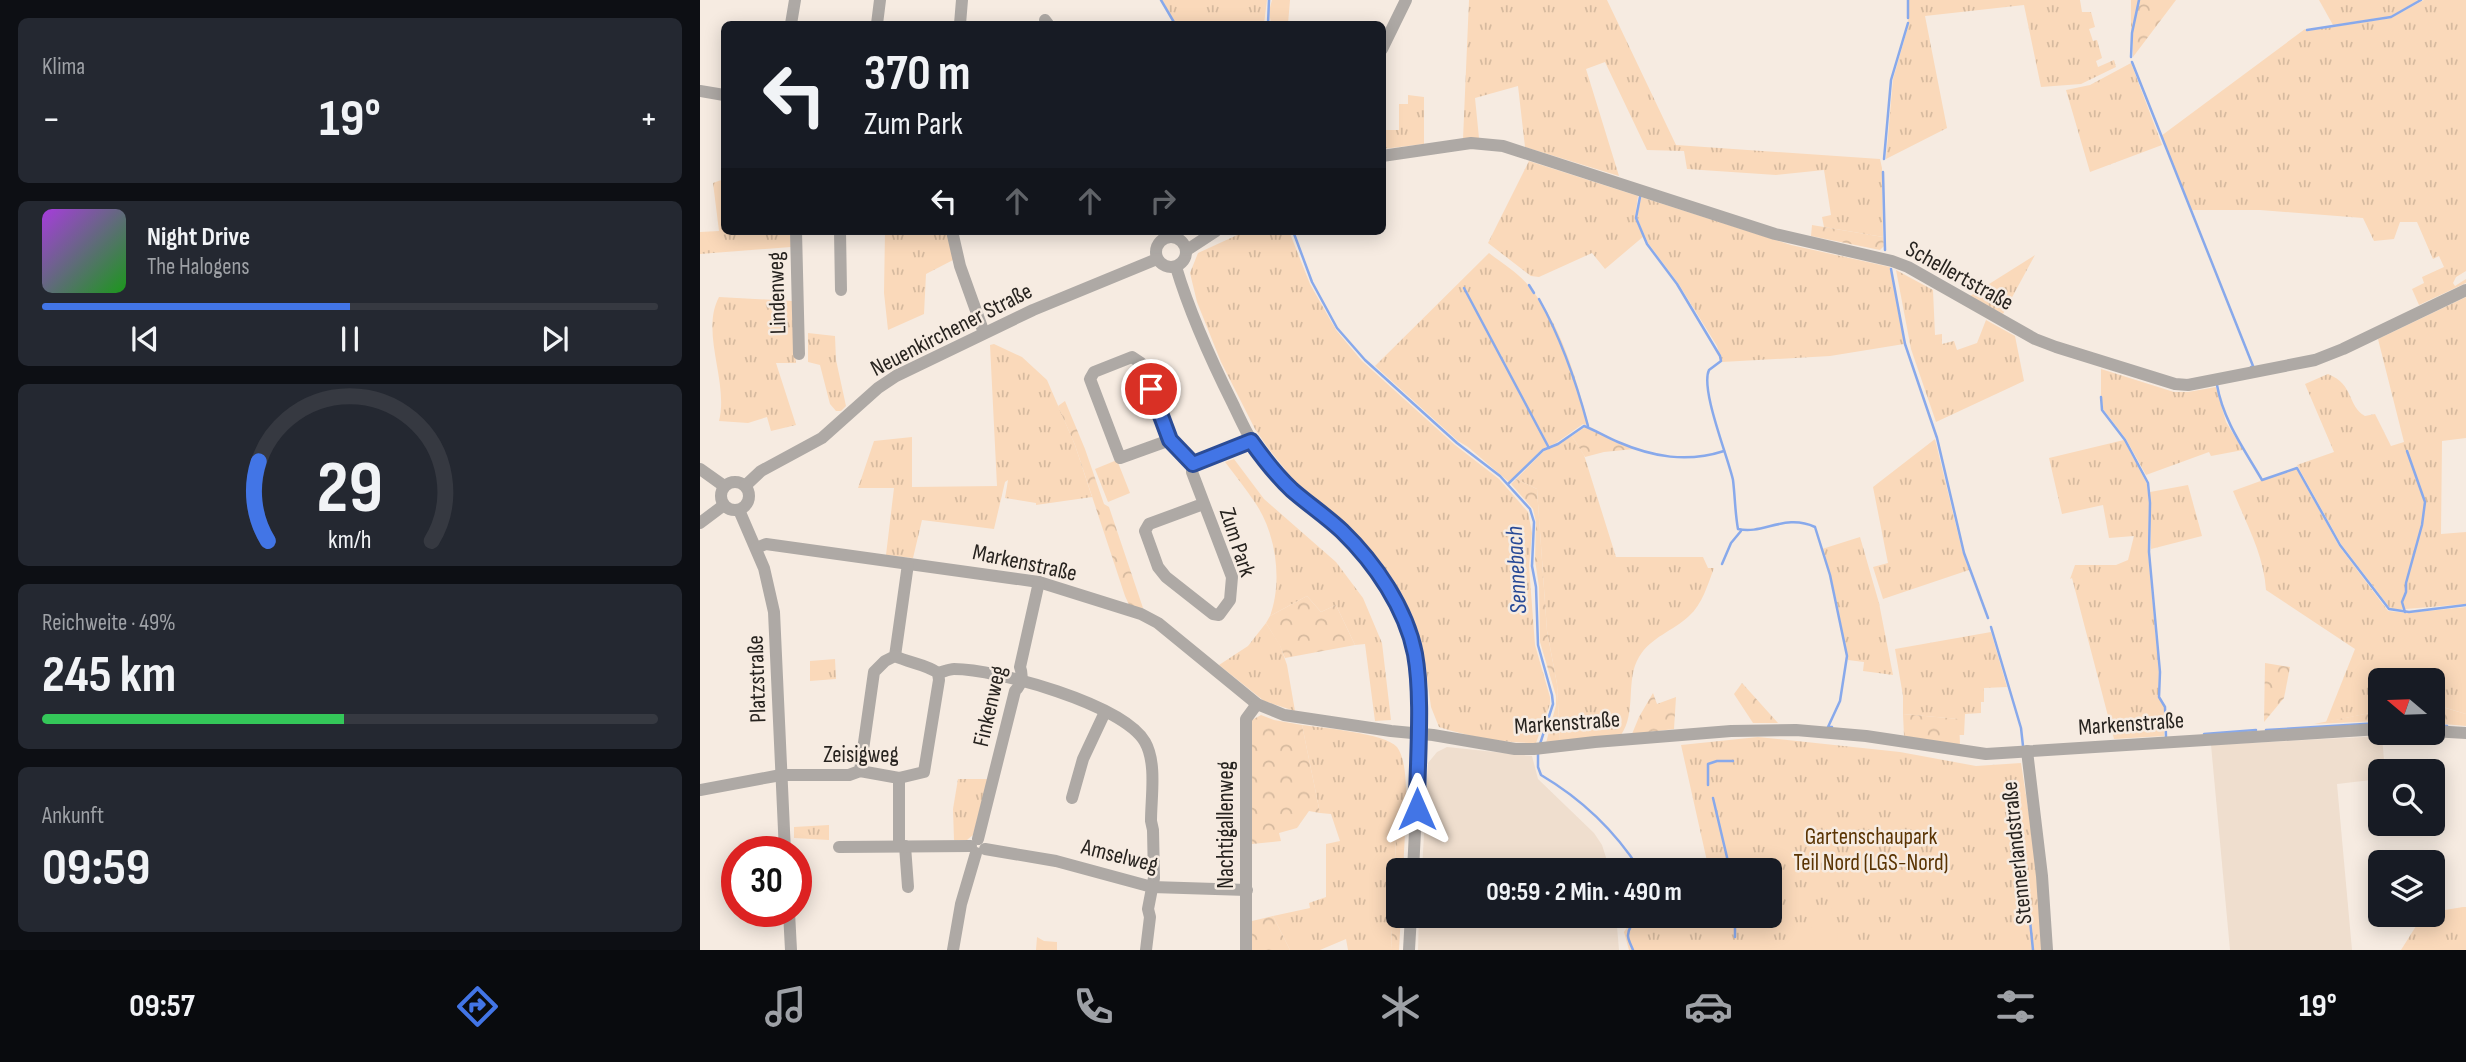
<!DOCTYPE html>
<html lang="de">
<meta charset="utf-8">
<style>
body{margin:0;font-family:"Sofia Sans Condensed",sans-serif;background:#242831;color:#f1f3f6;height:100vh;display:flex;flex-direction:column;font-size:26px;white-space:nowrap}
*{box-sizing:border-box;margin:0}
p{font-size:23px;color:#9ea1a6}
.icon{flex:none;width:38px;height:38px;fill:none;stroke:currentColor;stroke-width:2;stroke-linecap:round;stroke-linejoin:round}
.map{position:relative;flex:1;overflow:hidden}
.panel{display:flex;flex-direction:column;gap:18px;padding:18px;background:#0d0f14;width:700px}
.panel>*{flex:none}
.banner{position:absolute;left:21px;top:21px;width:665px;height:214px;border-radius:10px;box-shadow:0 4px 18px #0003;background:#171b24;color:#f1f3f6;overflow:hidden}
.needle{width:46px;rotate:289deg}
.fabs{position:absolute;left:1668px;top:668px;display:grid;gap:14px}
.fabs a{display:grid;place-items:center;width:77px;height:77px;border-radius:10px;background:#171b24;box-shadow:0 4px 18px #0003;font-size:35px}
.speed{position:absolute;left:21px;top:836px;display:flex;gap:14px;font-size:35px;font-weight:700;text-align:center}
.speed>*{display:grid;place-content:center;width:91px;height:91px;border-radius:50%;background:#171b24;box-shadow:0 4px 18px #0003;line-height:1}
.speed .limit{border:10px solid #d22;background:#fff;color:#111}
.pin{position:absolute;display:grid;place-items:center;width:60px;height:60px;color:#fff;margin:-30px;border:4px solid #fff;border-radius:50%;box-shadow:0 2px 7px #0007}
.me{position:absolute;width:77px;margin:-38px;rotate:0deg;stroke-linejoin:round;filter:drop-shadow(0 0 5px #0008)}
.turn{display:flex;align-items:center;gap:24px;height:147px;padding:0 28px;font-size:32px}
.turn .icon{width:91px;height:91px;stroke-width:2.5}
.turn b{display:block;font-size:49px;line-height:60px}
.lanes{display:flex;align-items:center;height:66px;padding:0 28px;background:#0003;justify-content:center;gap:35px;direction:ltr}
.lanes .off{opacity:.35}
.big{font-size:52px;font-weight:700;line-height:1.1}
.panel .tile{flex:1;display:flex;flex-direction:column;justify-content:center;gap:10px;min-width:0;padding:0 24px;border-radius:10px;background:#242831}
.panel .dial{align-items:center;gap:0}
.dial svg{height:182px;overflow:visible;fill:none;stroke:#363941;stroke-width:7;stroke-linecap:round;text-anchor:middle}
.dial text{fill:#f1f3f6;stroke:none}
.song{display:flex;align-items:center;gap:21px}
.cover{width:84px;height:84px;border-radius:10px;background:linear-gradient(135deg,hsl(280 70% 55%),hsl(120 70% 35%))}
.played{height:7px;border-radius:4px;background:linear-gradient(90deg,#4275e6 50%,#363941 50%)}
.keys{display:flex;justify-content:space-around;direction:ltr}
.heat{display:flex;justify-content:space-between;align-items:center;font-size:38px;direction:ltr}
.charge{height:10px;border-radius:5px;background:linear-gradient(90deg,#34c759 49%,#363941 0)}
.trip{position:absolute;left:686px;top:858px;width:396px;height:70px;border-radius:10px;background:#171b24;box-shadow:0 4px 18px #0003;font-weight:700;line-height:70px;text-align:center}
.menu{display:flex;height:112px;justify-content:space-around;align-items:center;background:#090b0e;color:#9ea1a6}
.menu .icon{width:49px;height:49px}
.menu .current{color:#4275e6}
.menu b{font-size:32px;color:#f1f3f6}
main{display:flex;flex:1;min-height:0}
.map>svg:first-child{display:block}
</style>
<main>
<section class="panel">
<div class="tile"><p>Klima</p>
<div class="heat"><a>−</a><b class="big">19°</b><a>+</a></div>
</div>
<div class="tile">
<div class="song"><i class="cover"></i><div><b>Night Drive</b><p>The Halogens</p></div></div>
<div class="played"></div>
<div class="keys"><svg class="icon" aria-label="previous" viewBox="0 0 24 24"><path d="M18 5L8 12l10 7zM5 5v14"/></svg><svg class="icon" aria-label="pause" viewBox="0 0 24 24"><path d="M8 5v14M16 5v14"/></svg><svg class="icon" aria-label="next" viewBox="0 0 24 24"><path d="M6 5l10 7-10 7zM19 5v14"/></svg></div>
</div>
<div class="tile dial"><svg viewBox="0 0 100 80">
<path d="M14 69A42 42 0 1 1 86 69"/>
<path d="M14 69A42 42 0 0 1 10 34" stroke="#4275e6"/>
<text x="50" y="56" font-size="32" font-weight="700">29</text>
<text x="50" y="72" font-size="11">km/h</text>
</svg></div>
<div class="tile"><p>Reichweite · 49%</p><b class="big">245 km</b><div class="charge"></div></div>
<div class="tile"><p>Ankunft</p><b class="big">09:59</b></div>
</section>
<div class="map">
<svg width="1766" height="950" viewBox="0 0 1766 950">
<defs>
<pattern id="grass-tufts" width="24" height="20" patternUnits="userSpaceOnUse" patternTransform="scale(1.75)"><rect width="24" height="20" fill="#fad9ba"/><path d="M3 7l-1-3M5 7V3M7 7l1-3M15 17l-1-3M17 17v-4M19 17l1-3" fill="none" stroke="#d6ba9f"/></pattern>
<pattern id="forest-crowns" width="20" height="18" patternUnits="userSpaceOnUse" patternTransform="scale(1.75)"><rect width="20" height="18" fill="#fad9ba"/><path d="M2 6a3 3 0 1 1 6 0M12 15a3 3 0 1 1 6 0" fill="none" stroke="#d6ba9f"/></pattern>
</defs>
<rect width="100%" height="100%" fill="#f6ebe1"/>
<g fill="#efdece">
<polygon points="1682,736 1685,772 1680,772 1680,779 1637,784 1652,950 1530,950 1511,745"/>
<polygon points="747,747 832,756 838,779 894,833 902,845 910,870 722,870 728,763 737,752"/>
<polygon points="719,915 916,915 919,950 718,950"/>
</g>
<g fill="url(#grass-tufts)">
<polygon points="462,0 567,0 564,24 476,24"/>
<polygon points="572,0 590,0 588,24 571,24 569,11"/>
<polygon points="769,0 907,0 976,145 1180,159 1182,168 1183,237 1124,227 1122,217 1131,215 1124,170 1076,175 987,169 984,151 947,150 905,62 886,69 919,176 825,147 818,86 775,98 779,138 763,139"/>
<polygon points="1209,0 1380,0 1382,12 1391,12 1395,27 1389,29 1393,41 1397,40 1402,58 1396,61 1398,67 1414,60 1416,67 1381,84 1341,87 1324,5 1225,16 1247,128 1186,159 1193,79 1208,27"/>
<polygon points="1619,0 1719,0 1691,16 1633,25"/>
<polygon points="1724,0 1766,0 1766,271 1756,277 1753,283 1755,286 1766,279 1766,283 1719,305 1712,289 1724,283 1722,277 1744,267 1739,256 1733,259 1717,222 1700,222 1694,239 1674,241 1663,218 1560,210 1492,210 1461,136 1605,29 1607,31 1691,18"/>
<polygon points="1431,63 1462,145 1390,172 1366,90 1390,85"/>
<polygon points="708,95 724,97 724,144 683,149 686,130 699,130 699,104 708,104"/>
<polygon points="829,161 938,196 935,218 944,236 905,269 892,253 839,277 831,276 788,243"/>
<polygon points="24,179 24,231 90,231 91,247 0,254 0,232 19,231 13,183"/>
<polygon points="941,197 1091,245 1190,267 1204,344 1130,356 1022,362 1017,346 978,283 948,243 937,218"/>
<polygon points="185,231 249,231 255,259 226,274 224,314 188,330 184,293"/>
<path d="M546,231H589L610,284L636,330L662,361L755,445L799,479L828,512L832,533L829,566L835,645L850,697V704L836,743C804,743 770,737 739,727L731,707L725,664L717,629L695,582L672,552L646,525L596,483L568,448L555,429L521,362L497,302L490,273L498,253Z"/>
<path d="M789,253C802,263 818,273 828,285C862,325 875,376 889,426L883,424L856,443L842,449L809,482L768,447L758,441L675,366Z"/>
<polygon points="1335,255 1303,314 1270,296"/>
<polygon points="1196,270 1233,290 1235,335 1242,334 1242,344 1254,341 1257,350 1277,343 1286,320 1315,336 1324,381 1236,422 1211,349"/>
<path d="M19,297L92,301L96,363H76L96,425L71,431L67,417L48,423L19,421C29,382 0,333 19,297Z"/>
<path d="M1766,297V438L1742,441L1741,534L1766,532V604L1694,610L1690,608L1641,544L1597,465L1634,452L1605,384L1628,374C1655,385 1647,406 1665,416L1675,414L1691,446L1704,442L1678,339Z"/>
<polygon points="108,333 135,336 136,360 146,406 141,411 136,411 130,404 120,365 108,362"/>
<polygon points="294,344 322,357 347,380 375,445 392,497 336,505 336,503 305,498 308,480 305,482 294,529 222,520 213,558 186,555 194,488 158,488 174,441 212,437 212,487 297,486 290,345"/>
<polygon points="1401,369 1474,392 1488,392 1516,387 1526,422 1543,450 1511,456 1509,452 1446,475 1426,439 1403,409 1401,397"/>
<path d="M872,436L884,455L916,557H1003L1008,568H1014C1008,584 1002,605 989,616C973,631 951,637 939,657C925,680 937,712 921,735L860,742L857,684L847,631L837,489L816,479L844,451Z"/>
<polygon points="1235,439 1262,550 1269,570 1183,599 1173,567 1188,563 1173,487"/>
<polygon points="1424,440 1447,484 1449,503 1448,552 1459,672 1458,697 1465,708 1464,736 1414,739 1372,578 1370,579 1375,565 1416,565 1428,560 1434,536 1409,538 1403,505 1362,514 1349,458"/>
<path d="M534,459L564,499L636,562L663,598L682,643L691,720L675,721L665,644L655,645L636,605L621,612L607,596L570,616C583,581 576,532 554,501C545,488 535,475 525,462Z"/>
<polygon points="417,460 430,493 408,502 395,469"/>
<path d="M1596,468L1639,546L1688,611L1708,613L1766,607V714L1733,704L1732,681H1680V711L1626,722L1655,649L1566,590C1564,555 1546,523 1533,491Z"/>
<polygon points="1488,485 1502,536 1451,549 1450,492"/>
<polygon points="1160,537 1179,603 1193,675 1163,671 1164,662 1148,660 1136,598 1122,549"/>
<polygon points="566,623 580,645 587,665 595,711 564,701 519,665 548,646"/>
<polygon points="1291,632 1307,687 1284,688 1284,702 1281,702 1281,713 1265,714 1264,735 1259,735 1258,719 1203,714 1203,696 1195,649"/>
<polygon points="135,659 136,679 110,681 110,661"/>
<path d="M602,725C622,728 685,733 697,747C708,761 706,799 706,816H697L691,950H648L646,939L620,950H590L573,916L610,908L609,903L626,897V844L640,841L631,814L620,813Z"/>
<polygon points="1058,737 1200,752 1276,766 1321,763 1334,847 1343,950 929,950 924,932 930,923 945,915 1069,915 1069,870 1009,870 981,745"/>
<polygon points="258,779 288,779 273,835 267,840 254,840 253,809"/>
<polygon points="129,825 129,840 94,838 94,827"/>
<polygon points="1763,907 1766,907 1766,950 1701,950 1723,915 1732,915 1733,912"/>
<polygon points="337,937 344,941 357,942 357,950 336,950"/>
</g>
<g fill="url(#forest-crowns)">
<polygon points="1431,0 1476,0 1433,57 1433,33 1431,33"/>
<polygon points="1112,225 1183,237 1184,246 1180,250 1111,236"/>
<polygon points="365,401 385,449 404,504 409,507 443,608 430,607 425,596 375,445 358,406"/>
<polygon points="885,427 934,449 904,452 885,457 872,436"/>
<polygon points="816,479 837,489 847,631 857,684 860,742 846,743 856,705 856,696 840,642 839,587 835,560 836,522 833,509 811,484"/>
<polygon points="607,596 621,612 636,605 655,645 585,658 580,646 566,623 570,616"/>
<polygon points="1565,663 1590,667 1584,698 1564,722"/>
<polygon points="1042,683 1078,723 1053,723 1034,694"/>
<polygon points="953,693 957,704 976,697 974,729 932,734 939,717"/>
<polygon points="1732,704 1766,714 1766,726 1733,723"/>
<polygon points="1680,711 1680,721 1614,724"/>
<polygon points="1203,714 1259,719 1260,745 1204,736"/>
<polygon points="561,715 574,720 602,725 620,813 609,811 597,828 579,833 581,841 552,844 552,720"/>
<polygon points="697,816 706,816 703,870 698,870 698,915 701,915 699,950 691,950"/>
<polygon points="573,916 590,950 552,950 552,921"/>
</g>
<polygon fill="#fad9ba" points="1128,906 1131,908 1138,937 1136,943 1116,945 1108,911 1110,909"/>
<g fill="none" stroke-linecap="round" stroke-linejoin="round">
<g stroke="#88a9eb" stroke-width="2.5">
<polyline points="461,0 475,24"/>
<polyline points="1208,18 1208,0"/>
<polyline points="568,24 569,0"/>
<polyline points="1607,30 1691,17 1721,0"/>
<polyline points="1431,57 1432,33 1439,0"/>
<polyline points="1432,62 1553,366 1551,367"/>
<polyline points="1184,159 1191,80 1208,23"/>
<polyline points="1183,172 1185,250"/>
<path d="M940,197L936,218L947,244L977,284L1020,356L1021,361L1009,370C1000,389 1028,457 1033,480C1035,496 1035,513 1038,529C1063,535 1085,513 1115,527L1130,575L1147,656L1140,701L1128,727H1132"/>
<polyline points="593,231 612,282 637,328 665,360 757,443 800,476 830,509 834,522 832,566 836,587 838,645 852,695 853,704 840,744"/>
<polyline points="1191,269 1205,344 1237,438 1264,553 1288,618"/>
<polyline points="829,285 834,293"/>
<polyline points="764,288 849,448"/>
<path d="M839,299C862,340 876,381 888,426"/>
<path d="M1517,385C1523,420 1544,449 1562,480L1597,468L1640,545L1689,609L1709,612L1766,605"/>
<polyline points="1401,397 1402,410 1425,440 1448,483 1450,503 1449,552 1460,672 1459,697 1465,707 1466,737"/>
<path d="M808,484L843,450L858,444L884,426C895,430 906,437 918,442C953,457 987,463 1024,451"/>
<polyline points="1022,564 1031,543 1041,531"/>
<polyline points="1705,612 1702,602 1706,592 1706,583 1722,525 1725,502 1707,451"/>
<polyline points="1291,627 1321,728 1323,746"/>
<polyline points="1732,725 1747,726"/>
<polyline points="1566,730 1680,723"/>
<polyline points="1504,734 1556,730"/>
<path d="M838,754V767L841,775C880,798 915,831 940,870"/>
<polyline points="1316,783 1333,950"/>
<polyline points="1008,785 1008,764 1017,761 1033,761"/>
<polyline points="1013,798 1030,870"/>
<polyline points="1035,937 1035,915"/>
<path d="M933,950C929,940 925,936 931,926L944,920L948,915"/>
</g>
<g stroke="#aea9a5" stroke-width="12">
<polyline points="345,20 348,24"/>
<polyline points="91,24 95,0"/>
<polyline points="177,24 180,0"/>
<polyline points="260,24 262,0"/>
<polyline points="682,49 706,0"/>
<polyline points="0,91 24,95"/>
<polyline points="682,156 771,143 803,146 1075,234 1192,261 1208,267 1335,339 1356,347 1475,384 1488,385 1615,360 1643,349 1766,290"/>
<polyline points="96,231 99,354"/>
<polyline points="140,231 141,290"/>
<polyline points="252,231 260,266 284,333"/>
<circle cx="471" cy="252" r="15"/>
<polyline points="487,250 516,231"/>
<path d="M476,267C490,314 511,360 533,404C542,423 551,443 564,459C587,488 616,506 642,531C676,563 700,603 713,647C719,667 717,690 718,711C718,764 716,817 713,870"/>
<polyline points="470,440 420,458 390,379 394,372 432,357 441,363 470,440 493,464"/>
<polyline points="493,464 492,472 532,577 530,600 519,615 513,614 466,577 458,567 445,531 449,524 503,504"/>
<polyline points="493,464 551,441"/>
<polyline points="0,469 24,486"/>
<circle cx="35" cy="496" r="14"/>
<polyline points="45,486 61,471 122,438 178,388 196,376 333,310 457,259"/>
<polyline points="39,510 64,568 74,612 85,852"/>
<polyline points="0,523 24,505"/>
<polyline points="56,548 66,544 339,582 441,614 458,623 557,704 584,715 691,731 733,735 815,749 834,749 895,742 1031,731 1096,730 1166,736 1286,754 1680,729"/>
<path d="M238,673C243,672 249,669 254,669C296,669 423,704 445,742C457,763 451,797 451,821L453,830L454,878L448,909L450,917L446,950"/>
<polyline points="1732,731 1766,733"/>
<polyline points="1327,751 1342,876 1347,950"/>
<polyline points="160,771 174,672 185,661 195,656 208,564"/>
<polyline points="199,778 199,846"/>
<path d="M0,790L81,775H149L160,771L199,778L224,772L239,680L238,673C226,664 209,663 195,656"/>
<polyline points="372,798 383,759 405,712"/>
<path d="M278,839L315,691C322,684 323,675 320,667L339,582"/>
<polyline points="205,846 208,887"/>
<polyline points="139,847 271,846"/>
<polyline points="285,849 356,861 452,887 547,890"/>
<polyline points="89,912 91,950"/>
<polyline points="253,950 261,904 276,853"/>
<polyline points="546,950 546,719 557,704"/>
<polyline points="709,950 711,915"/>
</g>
</g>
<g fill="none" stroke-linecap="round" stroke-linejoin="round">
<defs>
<path id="route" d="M451,389L470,440L493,464L551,441C563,458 576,475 592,490C608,504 626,516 642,531C675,563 706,608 715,654C723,699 717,762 717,809"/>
</defs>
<use href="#route" stroke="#2b4c96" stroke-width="18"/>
<use href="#route" stroke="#4275e6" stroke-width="12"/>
</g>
<g text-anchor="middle" stroke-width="5" stroke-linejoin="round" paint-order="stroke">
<g font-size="23" fill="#27231f" stroke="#f6ebe1">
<text transform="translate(1260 275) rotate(29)" y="8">Schellertstraße</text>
<text transform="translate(76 293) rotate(-92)" y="8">Lindenweg</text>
<text transform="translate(251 329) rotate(-27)" y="8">Neuenkirchener Straße</text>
<text transform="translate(538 542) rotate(72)" y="8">Zum Park</text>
<text transform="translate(325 562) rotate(12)" y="8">Markenstraße</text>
<text transform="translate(56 679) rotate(-92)" y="8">Platzstraße</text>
<text transform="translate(289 706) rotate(-77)" y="8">Finkenweg</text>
<text transform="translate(867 722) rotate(-4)" y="8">Markenstraße</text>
<text transform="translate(1431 723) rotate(-4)" y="8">Markenstraße</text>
<text x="161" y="762">Zeisigweg</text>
<text transform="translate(525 825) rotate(-90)" y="8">Nachtigallenweg</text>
<text transform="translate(1316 853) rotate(-96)" y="8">Stennerlandstraße</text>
<text transform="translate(420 855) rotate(14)" y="8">Amselweg</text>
</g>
<g font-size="23" fill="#5a3403" stroke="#f6ebe1">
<text x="1171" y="844">Gartenschaupark<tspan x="1171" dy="26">Teil Nord (LGS-Nord)</tspan></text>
</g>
<g font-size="24" font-style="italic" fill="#274996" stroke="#f6ebe1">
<text transform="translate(816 570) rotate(-93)" y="8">Sennebach</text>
</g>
</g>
</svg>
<div class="fabs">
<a><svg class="needle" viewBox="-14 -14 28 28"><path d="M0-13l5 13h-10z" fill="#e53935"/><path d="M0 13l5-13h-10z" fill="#9ea1a6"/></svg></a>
<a><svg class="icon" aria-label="search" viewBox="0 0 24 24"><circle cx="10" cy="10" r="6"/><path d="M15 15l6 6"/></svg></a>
<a><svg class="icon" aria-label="layers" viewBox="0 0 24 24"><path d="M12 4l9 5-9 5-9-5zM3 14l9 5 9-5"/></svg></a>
</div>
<div class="speed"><div class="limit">30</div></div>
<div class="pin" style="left:451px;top:389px;background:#d93025"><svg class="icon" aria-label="arrive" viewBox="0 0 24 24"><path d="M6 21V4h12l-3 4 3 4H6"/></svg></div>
<svg class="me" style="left:717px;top:809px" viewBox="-20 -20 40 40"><path d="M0-17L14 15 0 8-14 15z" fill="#4275e6" stroke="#fff" stroke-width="4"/></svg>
<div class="trip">09:59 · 2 Min. · 490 m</div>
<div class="banner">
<div class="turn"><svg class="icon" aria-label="left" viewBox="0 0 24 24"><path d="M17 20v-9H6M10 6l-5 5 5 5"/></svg><div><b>370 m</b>Zum Park</div></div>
<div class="lanes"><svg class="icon" aria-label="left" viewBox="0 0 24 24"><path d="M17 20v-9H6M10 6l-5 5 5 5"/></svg><svg class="icon off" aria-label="ahead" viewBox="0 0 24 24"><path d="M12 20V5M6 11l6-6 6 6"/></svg><svg class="icon off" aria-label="ahead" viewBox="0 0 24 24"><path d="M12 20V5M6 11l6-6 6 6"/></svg><svg class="icon off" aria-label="right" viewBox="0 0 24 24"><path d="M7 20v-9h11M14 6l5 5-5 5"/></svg></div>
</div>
</div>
</main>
<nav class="menu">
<b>09:57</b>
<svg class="icon current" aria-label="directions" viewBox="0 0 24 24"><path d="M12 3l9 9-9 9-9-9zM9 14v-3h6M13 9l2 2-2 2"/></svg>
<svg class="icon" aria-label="music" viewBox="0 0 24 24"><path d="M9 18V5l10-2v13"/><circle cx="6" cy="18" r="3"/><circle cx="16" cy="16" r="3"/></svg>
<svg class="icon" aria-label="phone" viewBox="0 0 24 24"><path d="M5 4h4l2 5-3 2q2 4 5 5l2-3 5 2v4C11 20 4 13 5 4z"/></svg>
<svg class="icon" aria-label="climate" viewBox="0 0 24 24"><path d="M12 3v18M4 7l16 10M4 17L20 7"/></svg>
<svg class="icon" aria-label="car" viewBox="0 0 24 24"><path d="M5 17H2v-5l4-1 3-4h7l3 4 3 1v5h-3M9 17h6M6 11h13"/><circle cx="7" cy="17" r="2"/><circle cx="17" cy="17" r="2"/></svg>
<svg class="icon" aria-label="filters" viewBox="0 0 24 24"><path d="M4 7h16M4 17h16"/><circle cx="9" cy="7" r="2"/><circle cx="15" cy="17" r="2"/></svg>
<b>19°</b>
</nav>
